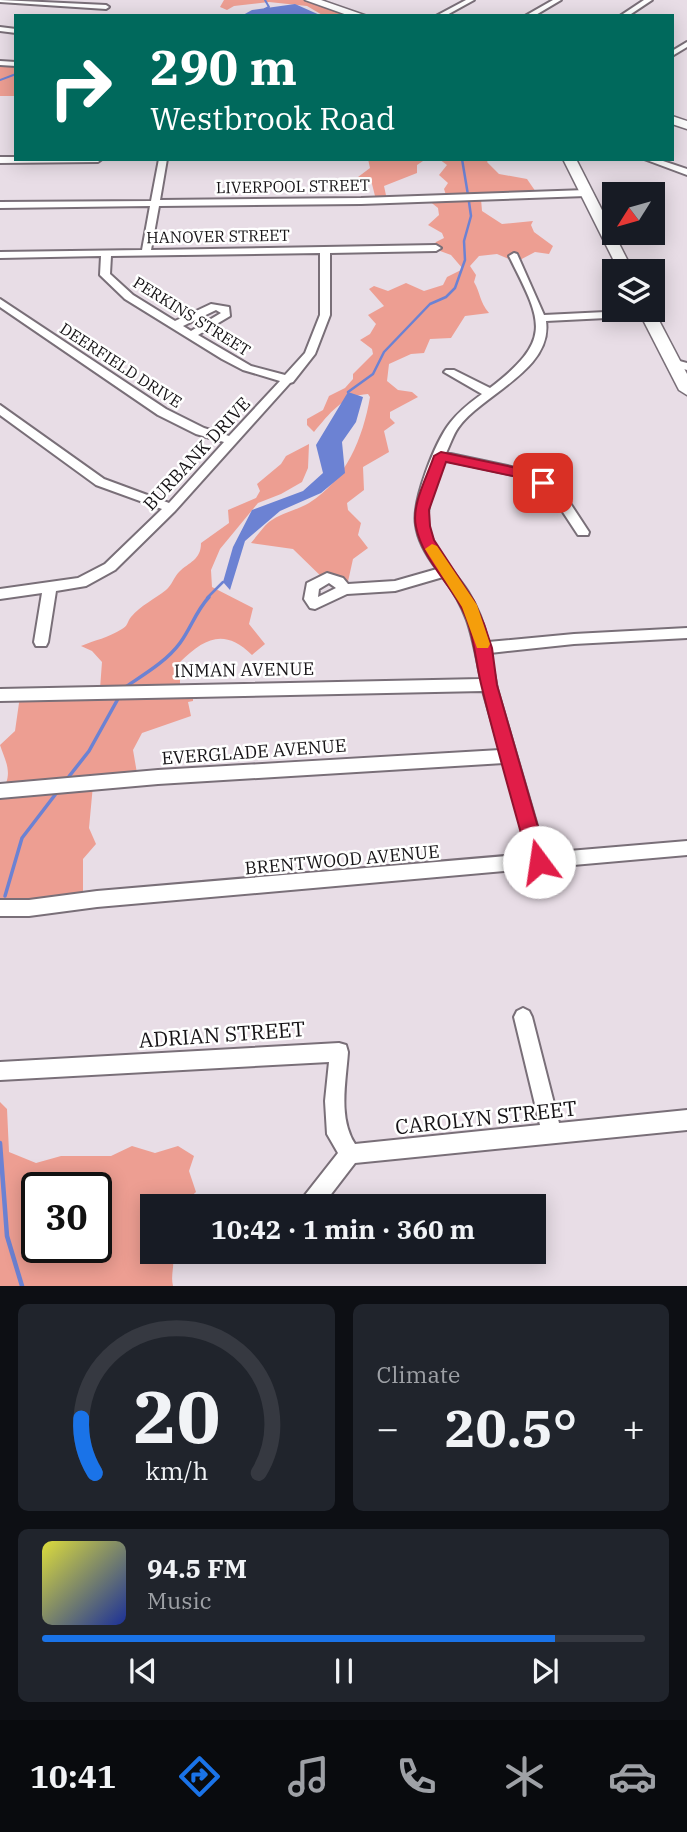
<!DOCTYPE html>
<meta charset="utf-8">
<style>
body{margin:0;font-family:"IBM Plex Serif",serif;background:#20242c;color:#f1f3f6;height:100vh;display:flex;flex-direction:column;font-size:26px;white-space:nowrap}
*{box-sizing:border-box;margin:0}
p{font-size:23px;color:#9ea1a6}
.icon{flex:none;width:38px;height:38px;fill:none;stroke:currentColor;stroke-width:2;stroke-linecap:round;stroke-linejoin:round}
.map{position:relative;height:1286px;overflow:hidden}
.panel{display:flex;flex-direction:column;gap:18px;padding:18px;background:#0d0f14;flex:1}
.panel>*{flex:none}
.hud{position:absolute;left:14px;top:14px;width:660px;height:147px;border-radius:0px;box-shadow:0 4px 18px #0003;background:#00695c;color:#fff;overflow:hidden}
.needle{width:46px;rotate:233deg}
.controls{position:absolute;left:602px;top:182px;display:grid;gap:14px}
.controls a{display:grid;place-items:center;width:63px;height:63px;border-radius:0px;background:#171b24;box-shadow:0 4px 18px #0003;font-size:35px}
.speed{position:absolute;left:21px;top:1172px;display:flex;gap:14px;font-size:35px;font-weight:700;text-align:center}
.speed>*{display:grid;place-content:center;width:91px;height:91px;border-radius:50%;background:#171b24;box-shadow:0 4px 18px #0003;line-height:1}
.speed .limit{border:4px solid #111;border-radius:10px;background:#fff;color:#111}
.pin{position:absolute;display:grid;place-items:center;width:60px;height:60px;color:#fff;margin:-30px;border-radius:14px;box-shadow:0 4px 10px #0006}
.me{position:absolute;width:77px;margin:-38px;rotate:346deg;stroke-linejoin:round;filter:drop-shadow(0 0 5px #0008)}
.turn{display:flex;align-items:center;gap:24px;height:147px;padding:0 21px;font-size:32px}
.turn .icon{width:91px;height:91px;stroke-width:2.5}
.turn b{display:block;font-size:49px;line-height:60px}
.big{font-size:52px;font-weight:700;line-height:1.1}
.panel .tile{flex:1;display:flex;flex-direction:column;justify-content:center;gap:10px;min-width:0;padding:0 24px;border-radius:10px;background:#20242c}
.panel .dial{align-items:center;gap:0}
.dial svg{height:182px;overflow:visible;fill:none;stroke:#363941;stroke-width:7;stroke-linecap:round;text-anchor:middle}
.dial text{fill:#f1f3f6;stroke:none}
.song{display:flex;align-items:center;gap:21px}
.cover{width:84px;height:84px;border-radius:10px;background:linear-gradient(135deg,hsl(60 70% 55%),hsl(230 70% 35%))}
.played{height:7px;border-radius:4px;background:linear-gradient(90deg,#1a73e8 85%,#363941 85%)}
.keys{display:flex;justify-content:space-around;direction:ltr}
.heat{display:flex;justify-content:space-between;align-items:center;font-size:38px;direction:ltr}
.panel .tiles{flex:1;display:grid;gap:18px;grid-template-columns:1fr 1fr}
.tile:last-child{grid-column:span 2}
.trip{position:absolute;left:140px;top:1194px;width:406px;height:70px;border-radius:0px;background:#171b24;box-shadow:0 4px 18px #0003;font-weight:700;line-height:70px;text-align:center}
.tabs{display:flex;height:112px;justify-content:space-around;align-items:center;background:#090b0e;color:#9ea1a6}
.tabs .icon{width:49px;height:49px}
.tabs .selected{color:#1a73e8}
.tabs b{font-size:32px;color:#f1f3f6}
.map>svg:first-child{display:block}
</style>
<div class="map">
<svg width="687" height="1286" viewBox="0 0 687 1286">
<rect width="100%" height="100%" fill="#e8dde6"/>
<g fill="#ed9e92" fill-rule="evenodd">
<polygon points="224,0 312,0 355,16 324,16 307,6 269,2 234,6 227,10 220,7"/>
<polygon points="16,62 16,96 0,96 0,65"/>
<polygon points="368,159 426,159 417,165 417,173 384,186 387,200 376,200 372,184 358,177 370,168"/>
<path d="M439,159H489L487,162L499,174L527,179L538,195L481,199L482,211L502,224L533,221L531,225L534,232L553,246L549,254L535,252L516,262L497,254L479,256L470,266L476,275L474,282C481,294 479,301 489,313L465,316L451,338L430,339L424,353L411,354L389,364L387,381L398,390L412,392L418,397L390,412V418L395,423L384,431L389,452L363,467L364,490L347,503L348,510L361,523L358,535L368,548L353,559L347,586L330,585L293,549L251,543C257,536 263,527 269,522C281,513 297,510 309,503C346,480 363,438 370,397L368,394C343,395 329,414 314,432L307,425V419L323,410L329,396L345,388L353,379V374L373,354L372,349L360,340L370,334L376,324L368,315L384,306L369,289L374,286L388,291L406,283L424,291L443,285L447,277L463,269L451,255L432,248L436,242L444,238L442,233L428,225L439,215L438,208L428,200L447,198L444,189L448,183L439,175L447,165Z"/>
<path d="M309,444L308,468L302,482L281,494L258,503L220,549L211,570L212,587L253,608L249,624L265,644L252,655C224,628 205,638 180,662V689L193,693V701L188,702L191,716L142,733L133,750L138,779L93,785L89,828L96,844L83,859V897L0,908V792C15,776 5,760 0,745L15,731L20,696L100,689L102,662L92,651L81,646C95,640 108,638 122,629C128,626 127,622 131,617C141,605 155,599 166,590C172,585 174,577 179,572C189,562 201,560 201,543L229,523L228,510L256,498L260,491L257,484L281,464L286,456Z"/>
<path d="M0,1102L7,1109L9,1152L36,1163L61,1156H111L132,1146L155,1153L178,1146L194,1156L189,1171L196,1192L180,1206H152V1251H172C176,1263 170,1274 173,1286H0ZM37,1188H96V1248H37Z"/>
</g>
<g fill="#6c82d3">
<polygon points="295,4 322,16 243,15 252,10"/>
<polygon points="348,392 363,397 356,422 342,442 345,473 321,493 280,511 245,541 230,590 223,582 233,547 252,510 303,491 323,473 316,445"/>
</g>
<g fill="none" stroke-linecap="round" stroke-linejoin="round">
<g stroke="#6c82d3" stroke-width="2">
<polyline points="265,0 269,7 265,9"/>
<polyline points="0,80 16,74"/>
</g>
<g stroke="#6c82d3" stroke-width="2.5">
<polyline points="462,159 468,195"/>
<polyline points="348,392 373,374 384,352 430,304 446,297 455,288 465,260 464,241 471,216 469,202"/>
<polyline points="207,598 223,582"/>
</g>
<g stroke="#6c82d3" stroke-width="3.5">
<path d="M124,688C143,675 166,662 180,643C191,628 196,611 209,597"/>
<polyline points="67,779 89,751 119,697"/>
<polyline points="5,896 22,838 58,791"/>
</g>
<polyline stroke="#6c82d3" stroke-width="4.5" points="0,1143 7,1236 22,1286"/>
<defs>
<g id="street">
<polygon points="0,0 106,5 109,7 106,9 0,2"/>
<polygon points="466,0 474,0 445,16 436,16"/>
<polygon points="553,0 561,0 534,16 525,16"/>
<polygon points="644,0 652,0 628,16 620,16"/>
<polygon points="0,27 16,29 16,33 0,31"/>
<polygon points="687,42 687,47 672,56 672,51"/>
<polygon points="0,61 16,62 16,66 0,65"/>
<polygon points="0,157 16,157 16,159 102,159 98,162 0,163"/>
<path d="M159,159H167L160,200L361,198L586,190L591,193L586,196L361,204L159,206L151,250L436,245L441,248L436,251L330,253V315L315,354L293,382L290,383L175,511L115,570L86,586L56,591L48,642L46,646H36L34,642L42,593L0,599V589L78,578L105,564L162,509L96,485L0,415V405L104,479L169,503L224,442L196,434L158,415L0,307V299L166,409L204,428L229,436L280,381L243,370L222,359L125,299L100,275L101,256L0,258V252L142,250L150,206L0,208V202L151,201ZM320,253V315L305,353L285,375L251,366L198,335L230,316L229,307L211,304L175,321L133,295L110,274L111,256ZM216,310L221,313L191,331L183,326Z"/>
<polygon points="644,159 657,159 687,169 687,175"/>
<path d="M514,253L517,254L544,315L647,310L652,313L647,316L546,321C553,370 482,394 458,428C453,435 450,445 446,453L535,472L566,497L589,532L588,535H578L557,503L527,478L444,460C437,479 426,503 428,523C431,550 454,570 468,592C478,608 484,624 488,642L574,634L687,628V638L574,644L490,653L497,689L545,853L687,841V855L97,907L29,916H0V900H29L97,891L529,854L504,763L158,784L0,798V784L158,770L500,750L483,691L0,701V689L481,679C472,636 470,613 443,577L395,591L347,594L315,609L310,608L304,599L307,583L327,573L343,578L348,584L395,581L437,569C427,556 418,541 416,525C412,501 435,442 450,423C459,411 471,402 482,394L444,372L446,370H454L490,388C554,339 542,322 509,256ZM329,583L336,588L318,597L319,589Z"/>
<polygon points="672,359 687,363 687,370 668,364 667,362"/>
<path d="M523,1008L529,1011L532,1017L559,1123L687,1110V1130L355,1163L322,1206H303L302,1202L305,1195L338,1153L327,1134L325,1101L329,1062L0,1080V1062L339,1043L346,1045L348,1052C346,1082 338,1118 355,1144L540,1125L514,1017L517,1011Z"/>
</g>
<g id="primary">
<polygon points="305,0 321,0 367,16 350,16"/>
<polygon points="672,116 687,121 687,129 672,124"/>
<polygon points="563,159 576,159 633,271 619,271"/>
<polygon points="653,309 687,374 687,395 679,390 638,310"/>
</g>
</defs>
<use href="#street" stroke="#796f78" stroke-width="4"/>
<use href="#primary" stroke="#796f78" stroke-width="3"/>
<use href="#street" fill="#fff" fill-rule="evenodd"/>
<use href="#primary" fill="#fff" fill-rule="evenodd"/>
</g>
<path fill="#e11d48" stroke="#92132f" stroke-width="2" d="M441,452L536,472L550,483L543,487L527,479L446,462L429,510L430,526L434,540L474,601L484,624L492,648L497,685L548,862L545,868L539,871L532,868L529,862C513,804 496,746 482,688C476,665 475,642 467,620C455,587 423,562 416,527C411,505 427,477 434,456Z"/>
<polygon fill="#f59e0b" points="432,544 437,546 477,605 490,644 488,648 477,648 462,607 425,549"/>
<g text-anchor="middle" stroke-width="5" stroke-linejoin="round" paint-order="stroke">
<g font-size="16" fill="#161316" stroke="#fff">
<text transform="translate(293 186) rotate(-1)" y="6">LIVERPOOL STREET</text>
<text transform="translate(218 236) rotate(-1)" y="6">HANOVER STREET</text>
<text transform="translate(192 316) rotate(32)" y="6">PERKINS STREET</text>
<text transform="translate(121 365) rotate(33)" y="6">DEERFIELD DRIVE</text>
</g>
<g font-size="18" fill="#161316" stroke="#fff">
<text transform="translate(197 454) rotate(-47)" y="6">BURBANK DRIVE</text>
<text transform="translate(244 670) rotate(-1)" y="6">INMAN AVENUE</text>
<text transform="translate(254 752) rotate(-4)" y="6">EVERGLADE AVENUE</text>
<text transform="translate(342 860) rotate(-5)" y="6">BRENTWOOD AVENUE</text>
</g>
<g font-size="21" fill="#161316" stroke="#fff">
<text transform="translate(222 1035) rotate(-4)" y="7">ADRIAN STREET</text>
<text transform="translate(486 1118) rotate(-6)" y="7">CAROLYN STREET</text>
</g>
</g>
</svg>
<div class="controls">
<a><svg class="needle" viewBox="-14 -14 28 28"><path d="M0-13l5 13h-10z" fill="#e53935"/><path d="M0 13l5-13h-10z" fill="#9ea1a6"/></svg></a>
<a><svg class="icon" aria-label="layers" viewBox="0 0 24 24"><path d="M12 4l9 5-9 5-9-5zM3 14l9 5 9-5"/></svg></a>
</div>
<div class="speed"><div class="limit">30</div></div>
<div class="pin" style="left:543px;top:483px;background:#d93025"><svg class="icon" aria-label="arrive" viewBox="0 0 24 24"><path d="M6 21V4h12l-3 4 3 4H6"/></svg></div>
<svg class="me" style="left:539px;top:862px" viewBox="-20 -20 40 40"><circle r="19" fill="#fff"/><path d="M0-13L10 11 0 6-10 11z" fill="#e11d48"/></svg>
<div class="trip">10:42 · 1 min · 360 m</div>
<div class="hud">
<div class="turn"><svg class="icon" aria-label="right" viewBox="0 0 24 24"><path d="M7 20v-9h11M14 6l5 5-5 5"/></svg><div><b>290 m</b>Westbrook Road</div></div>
</div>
</div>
<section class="panel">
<div class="tiles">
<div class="tile dial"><svg viewBox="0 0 100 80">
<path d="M14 69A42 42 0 1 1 86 69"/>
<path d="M14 69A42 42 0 0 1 8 45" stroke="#1a73e8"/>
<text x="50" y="56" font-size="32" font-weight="700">20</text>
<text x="50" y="72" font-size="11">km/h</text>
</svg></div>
<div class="tile"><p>Climate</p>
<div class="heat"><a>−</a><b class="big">20.5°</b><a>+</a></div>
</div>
<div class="tile">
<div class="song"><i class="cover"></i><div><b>94.5 FM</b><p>Music</p></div></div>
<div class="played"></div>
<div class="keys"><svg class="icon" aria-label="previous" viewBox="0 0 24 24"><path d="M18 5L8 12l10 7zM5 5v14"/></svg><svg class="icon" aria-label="pause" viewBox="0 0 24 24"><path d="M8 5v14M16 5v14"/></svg><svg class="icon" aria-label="next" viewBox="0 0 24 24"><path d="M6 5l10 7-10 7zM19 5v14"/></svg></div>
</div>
</div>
</section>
<nav class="tabs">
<b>10:41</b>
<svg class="icon selected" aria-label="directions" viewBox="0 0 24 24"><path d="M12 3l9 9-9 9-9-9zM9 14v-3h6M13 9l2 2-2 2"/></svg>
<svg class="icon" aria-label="music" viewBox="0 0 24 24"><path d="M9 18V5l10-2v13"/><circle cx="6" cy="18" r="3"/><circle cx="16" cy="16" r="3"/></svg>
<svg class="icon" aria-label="phone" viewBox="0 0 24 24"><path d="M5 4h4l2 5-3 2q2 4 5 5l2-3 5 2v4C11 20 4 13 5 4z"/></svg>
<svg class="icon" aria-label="climate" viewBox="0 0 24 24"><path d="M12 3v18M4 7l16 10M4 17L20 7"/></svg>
<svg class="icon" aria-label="car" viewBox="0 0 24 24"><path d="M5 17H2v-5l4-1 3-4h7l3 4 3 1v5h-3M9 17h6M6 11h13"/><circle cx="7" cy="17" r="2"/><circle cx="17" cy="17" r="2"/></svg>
</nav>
